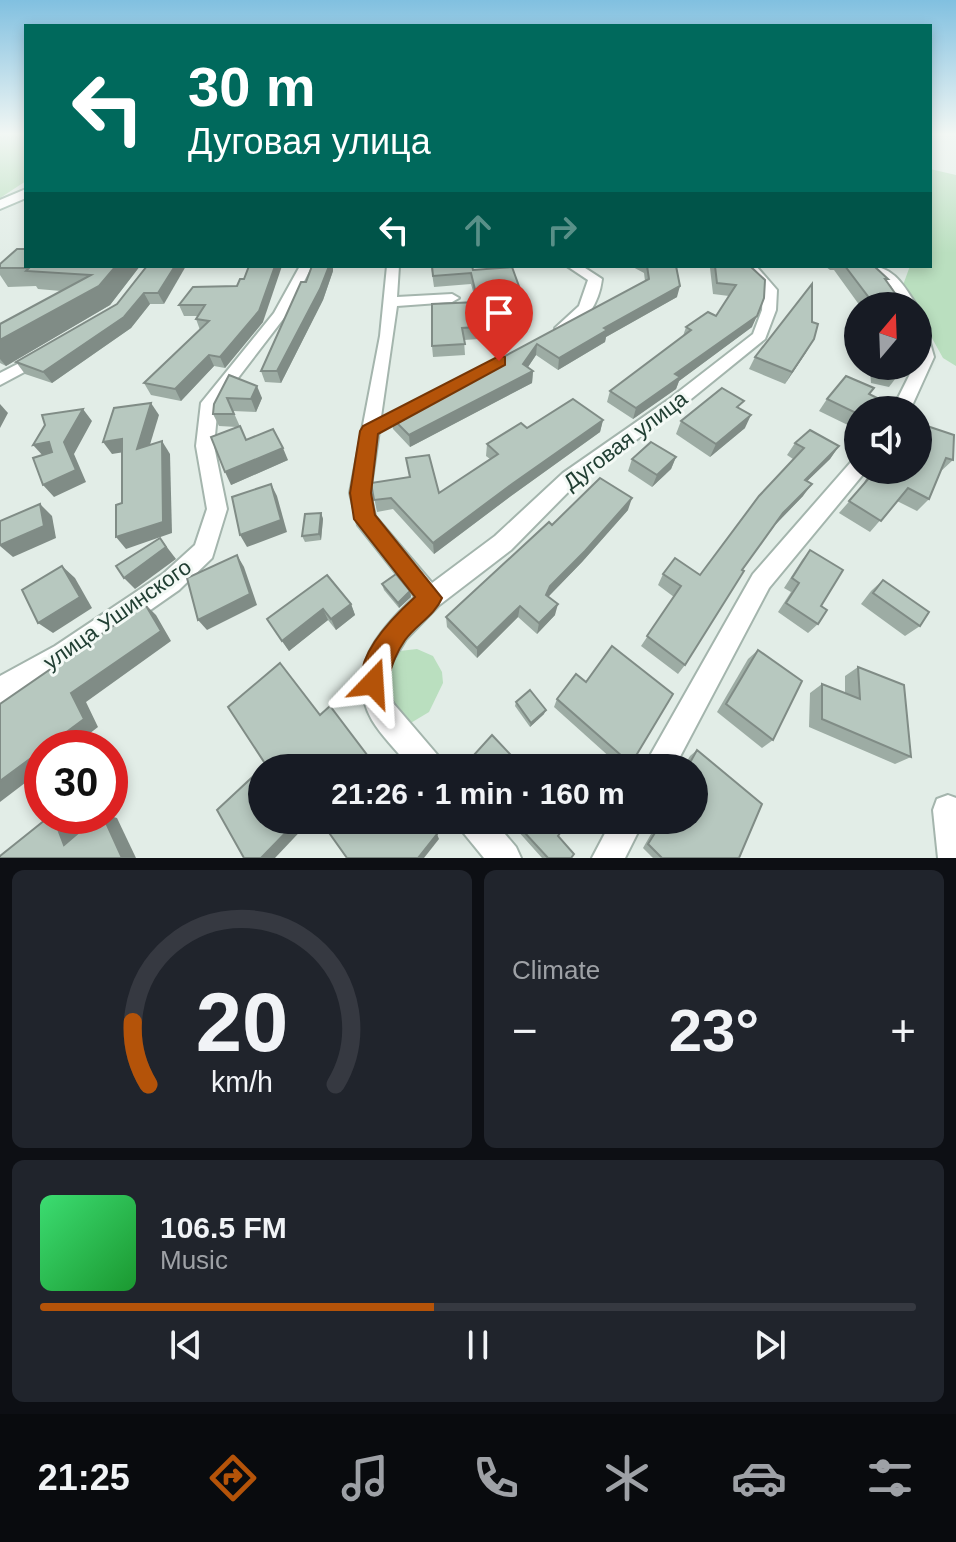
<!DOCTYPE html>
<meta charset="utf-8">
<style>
body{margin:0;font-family:Helvetica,sans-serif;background:#20242c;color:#f1f3f6;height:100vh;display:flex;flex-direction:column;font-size:30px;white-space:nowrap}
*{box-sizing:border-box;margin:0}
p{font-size:26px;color:#9ea1a6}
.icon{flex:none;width:44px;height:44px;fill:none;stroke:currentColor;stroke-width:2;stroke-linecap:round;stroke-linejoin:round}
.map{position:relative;height:858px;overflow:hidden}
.drawer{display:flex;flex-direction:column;gap:12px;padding:12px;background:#0d0f14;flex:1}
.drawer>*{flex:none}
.banner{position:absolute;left:24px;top:24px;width:908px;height:244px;border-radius:0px;box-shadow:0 4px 12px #0003;background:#00695c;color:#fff;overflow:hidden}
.needle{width:52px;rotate:19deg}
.tools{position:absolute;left:844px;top:292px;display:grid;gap:16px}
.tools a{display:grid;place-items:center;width:88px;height:88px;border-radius:50%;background:#171b24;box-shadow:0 4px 12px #0003;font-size:40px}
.speed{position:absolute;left:24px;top:730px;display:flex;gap:16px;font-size:40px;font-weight:700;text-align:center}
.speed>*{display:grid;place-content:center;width:104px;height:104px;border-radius:50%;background:#171b24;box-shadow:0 4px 12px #0003;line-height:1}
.speed .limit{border:12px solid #d22;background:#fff;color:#111}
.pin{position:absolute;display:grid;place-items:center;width:68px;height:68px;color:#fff;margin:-82px -34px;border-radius:50% 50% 50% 0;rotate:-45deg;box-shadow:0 0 8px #0007}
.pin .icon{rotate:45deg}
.me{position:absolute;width:88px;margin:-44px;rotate:20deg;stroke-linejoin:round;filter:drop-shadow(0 0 6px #0008)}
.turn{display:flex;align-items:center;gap:28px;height:168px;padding:0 32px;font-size:36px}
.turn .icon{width:104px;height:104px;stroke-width:2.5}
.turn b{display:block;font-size:56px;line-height:68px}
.lanes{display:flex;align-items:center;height:76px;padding:0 32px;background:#0003;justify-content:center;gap:40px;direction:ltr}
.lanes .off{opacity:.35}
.big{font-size:60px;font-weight:800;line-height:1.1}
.drawer .card{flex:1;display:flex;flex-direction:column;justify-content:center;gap:12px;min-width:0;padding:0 28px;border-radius:12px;background:#20242c}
.drawer .dial{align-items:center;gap:0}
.dial svg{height:208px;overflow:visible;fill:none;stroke:#363941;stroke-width:7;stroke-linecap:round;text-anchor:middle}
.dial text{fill:#f1f3f6;stroke:none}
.song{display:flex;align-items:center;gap:24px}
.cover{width:96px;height:96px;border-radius:12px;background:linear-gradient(135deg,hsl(140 70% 55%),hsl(130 70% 35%))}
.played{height:8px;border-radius:4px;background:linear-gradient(90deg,#b45309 45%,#363941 45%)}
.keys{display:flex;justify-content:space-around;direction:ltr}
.heat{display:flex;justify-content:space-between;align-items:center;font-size:44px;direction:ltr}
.drawer .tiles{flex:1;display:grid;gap:12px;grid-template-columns:1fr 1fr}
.card:last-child{grid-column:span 2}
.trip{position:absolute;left:248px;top:754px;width:460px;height:80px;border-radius:40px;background:#171b24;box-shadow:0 4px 12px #0003;font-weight:800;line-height:80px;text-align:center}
.menu{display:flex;height:128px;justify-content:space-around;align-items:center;background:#090b0e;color:#9ea1a6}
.menu .icon{width:56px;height:56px}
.menu .current{color:#b45309}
.menu b{font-size:36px;color:#f1f3f6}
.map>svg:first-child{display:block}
</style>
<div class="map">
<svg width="956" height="858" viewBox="0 0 956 858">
<rect width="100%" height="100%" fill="#e2ede7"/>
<g fill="#badfbf">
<polygon points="0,133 26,133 26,181 0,198"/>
<polygon points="930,169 956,175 956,366 943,358 918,313 918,306 914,306 903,285 910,266 930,266"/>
<polygon points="417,649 433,656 442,672 443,683 429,712 404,727 370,671 391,652"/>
</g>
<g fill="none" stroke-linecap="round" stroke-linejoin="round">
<defs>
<g id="street">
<polygon points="300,266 312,266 287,314 218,404 214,446 227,509 212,558 179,590 73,664 0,704 0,676 55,646 163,574 195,545 207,509 196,446 201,403 274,313"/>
<path d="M387,266H399L397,297L452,294L459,298L452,302L397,306L370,493L375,516L432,583L495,536L563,473L668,400L753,334L762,310L763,290L743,266H756L777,290L776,310L765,339L680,408L577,483L511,550L438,606L406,639L392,662L386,683L393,703L440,758L445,768H411C399,753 382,737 372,720C344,670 379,630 415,597L358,525L350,493L380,336Z"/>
<path d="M567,266H582L602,279C599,303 586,325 562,332L555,328L579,306L588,280Z"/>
<path d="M868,266C894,266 904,286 917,306H903L891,286Z"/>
<polygon points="918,321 925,325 934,357 910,410 892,410 914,366 918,366"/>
<polygon points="39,353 47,358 45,361 0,385 0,373"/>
<polygon points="858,460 858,470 866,470 865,472 769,588 674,768 643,768 753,574 851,462"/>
<polygon points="948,795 956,798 956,858 938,858 933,810 937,799"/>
<polygon points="458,820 493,820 516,847 521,858 484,858 462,831"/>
<polygon points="612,820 644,820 625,858 592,858"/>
</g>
<polygon id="secondary" points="26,189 26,198 0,209 0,200"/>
</defs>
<use href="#street" stroke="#a4b5ad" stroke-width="4"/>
<use href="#secondary" stroke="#a0b9ad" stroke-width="4"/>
<use href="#street" fill="#fff" fill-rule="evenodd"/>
<use href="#secondary" fill="#fff" fill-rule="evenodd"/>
</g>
<g fill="#9daca4">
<polygon points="0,264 140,266 110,305 6,366 0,363 0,324 61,291 38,289 36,286 8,287 0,275"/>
<polygon points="147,266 164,304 150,304 131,328 52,383 25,374 16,362 117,304"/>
<polygon points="312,266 333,266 333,271 323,300 281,383 265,382 261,371 306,282"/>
<polygon points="431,266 473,270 524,300 523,311 491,314 494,326 494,338 464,340 465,355 433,357 432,346 476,302 471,284 434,287"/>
<polygon points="631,266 676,266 677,297 606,337 605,342 558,370 536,355 528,367 533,371 532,383 410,447 393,429 391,417 645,281 644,273"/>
<polygon points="709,266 750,266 752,327 679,381 676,389 633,419 607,402 610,391 683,336 686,327 716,316 729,296 713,294 710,268"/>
<polygon points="825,266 874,266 888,279 886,282 904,306 860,306 834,270 830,270"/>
<polygon points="244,279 263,322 225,368 214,366 181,401 151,395 144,383 200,330 196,319 198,316 184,316 179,305 237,286"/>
<polygon points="807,351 785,384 749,369 755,357"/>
<polygon points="870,366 905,366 889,387 871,383"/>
<polygon points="229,375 262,398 256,412 233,411 246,440 288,460 231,485 237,427 219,426 213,414"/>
<polygon points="827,399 858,410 858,430 819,411"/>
<polygon points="603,420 600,432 511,496 434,554 393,509 377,512 371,483 439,493 490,459 486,456 487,444 527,428"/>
<polygon points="681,421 745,428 710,457 676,434"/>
<polygon points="918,423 953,460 940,472 929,499 917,511 897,501 870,532 839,513 861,488 871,470 918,470"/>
<polygon points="795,443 839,446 830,459 807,481 803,496 775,525 742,570 685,665 678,674 641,646 674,597 658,585 663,574 700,575 793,459 787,455"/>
<polygon points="676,457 671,469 652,487 628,471 632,459"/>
<polygon points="628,510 582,562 548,597 555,615 537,634 518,617 477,658 447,627 446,617 552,525"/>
<polygon points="321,513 323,519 321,540 305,542 302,536"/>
<polygon points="810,550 821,606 818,624 808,633 778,612 791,592 784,588 802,560"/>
<polygon points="883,580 920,626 905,636 861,604 871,591"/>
<polygon points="382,584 410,591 411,597 399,608 384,590"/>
<polygon points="351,604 355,615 336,630 328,620 289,651 267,619"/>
<polygon points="758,650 773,740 762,748 717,712 748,659"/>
<polygon points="858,667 911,757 895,764 809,727 810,693 822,684 845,693 845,676"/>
<polygon points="586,682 631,764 627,768 622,768 554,707 557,699"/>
<polygon points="516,702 544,714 530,727 515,706"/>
<polygon points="697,750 739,858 653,858 643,848 659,820 694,820 694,768 683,768 690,756"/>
<polygon points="508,820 569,820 558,836 571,858 542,858"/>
</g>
<g fill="#808c86">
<polygon points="116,266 140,266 110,305 6,366 0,359 0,340"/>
<polygon points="175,266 186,266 164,304 158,293"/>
<polygon points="275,266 282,266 263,322 225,368 220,357"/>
<polygon points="329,266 333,266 333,271 323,300 281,383 277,371"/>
<polygon points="680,286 677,297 606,337 605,342 558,370 559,358 604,328"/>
<polygon points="144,293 150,304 131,328 52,383 43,372"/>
<polygon points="757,316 752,327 679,381 676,389 633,419 636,408 675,374"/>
<polygon points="814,339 807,351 785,384 792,372"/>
<polygon points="537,344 536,355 522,376 523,364"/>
<polygon points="209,355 214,366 181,401 175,389"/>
<polygon points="533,371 532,383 410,447 409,435"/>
<polygon points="257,386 262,398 256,412 251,399"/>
<polygon points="151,403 159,415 145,461 137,449"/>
<polygon points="0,404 8,413 0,428"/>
<polygon points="83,409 92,421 74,454 86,482 54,497 43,485 64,442"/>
<polygon points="751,415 745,428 710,457 716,444"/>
<polygon points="603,420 600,432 511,496 434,554 433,543 512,484"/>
<polygon points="122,439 131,451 112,454 103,442"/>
<polygon points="162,441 170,454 172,533 126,549 116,537"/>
<polygon points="49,442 60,454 44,457 33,445"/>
<polygon points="839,446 830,459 796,492 805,480"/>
<polygon points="283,448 288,460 231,485 225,472"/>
<polygon points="676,457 671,469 652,487 657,475"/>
<polygon points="271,484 277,496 287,532 247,547 240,535"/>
<polygon points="812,484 803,496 775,525 783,513"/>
<polygon points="632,498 628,510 582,562 548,597 546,595 550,586"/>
<polygon points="40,504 52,516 56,538 13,557 0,546 0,545"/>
<polygon points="321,513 323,519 321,540 319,534"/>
<polygon points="160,538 176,559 135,589 124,578"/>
<polygon points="237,555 244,567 257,605 207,630 198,620"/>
<polygon points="62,566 75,578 92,608 53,633 38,623"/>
<polygon points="410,591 411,597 399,608 398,603"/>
<polygon points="145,604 156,615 171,641 86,702 98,727 71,748 45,748 71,693"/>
<polygon points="351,604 355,615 336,630 331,619"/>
<polygon points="558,604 555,615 537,634 539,623"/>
<polygon points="520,606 518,617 477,658 477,648"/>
<polygon points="323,609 328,620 289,651 282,641"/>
<polygon points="546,710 544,714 530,727 531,723"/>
<polygon points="42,750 42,770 0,802 0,781"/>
<polygon points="53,816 58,816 70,819 81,849 64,845"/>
<polygon points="103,816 110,816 117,818 136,858 122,858"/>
<polygon points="298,820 311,820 275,858 261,858"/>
<polygon points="437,834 439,839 424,858 418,858"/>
</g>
<g fill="#b7c8bf" stroke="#808c86" stroke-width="2">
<polygon points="17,249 26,249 26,266 116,266 99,286 0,340 0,324 91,275 26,271 29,268 0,268 0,264"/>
<polygon points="147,266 175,266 158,293 144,293 124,317 43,372 16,362 117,304"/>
<polygon points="249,266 275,266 259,311 220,357 209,355 175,389 144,383 209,321 196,319 205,305 179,305 193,287 237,286 240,279 244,279"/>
<polygon points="312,266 329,266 320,289 277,371 261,371 301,282 306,282"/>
<polygon points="432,266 472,266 473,270 512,267 524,300 489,303 494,326 462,328 465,344 432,346 432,304 478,302 471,273 433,276"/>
<polygon points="647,266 676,266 680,286 604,328 607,330 559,358 537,344 523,364 533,371 409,435 391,417 649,279"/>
<polygon points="715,266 750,266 765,280 764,298 757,316 675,374 680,377 636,408 610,391 691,330 686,327 708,312 716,316 736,285 717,283"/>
<polygon points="845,266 874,266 888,279 885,279 904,306 880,306 879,300 870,299"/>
<polygon points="812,284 812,322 818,324 814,339 792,372 755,357"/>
<polygon points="879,366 905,366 898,376 879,371"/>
<polygon points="229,375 257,386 251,399 227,398 234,414 213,414 214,404"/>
<polygon points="846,376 874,388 869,394 881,400 874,410 858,410 858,414 827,399"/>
<polygon points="722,388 744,401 737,407 751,415 716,444 681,421"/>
<polygon points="573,399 603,420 512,484 433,543 391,498 374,500 371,483 410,477 406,458 429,455 439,493 498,454 487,444 521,423 527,428"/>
<polygon points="151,403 137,449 162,441 163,522 116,537 116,505 122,503 122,439 103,442 114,408"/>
<polygon points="83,409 64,442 76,470 43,485 33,458 52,452 49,442 33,445 45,425 42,415"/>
<polygon points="918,423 954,435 953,460 946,458 929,499 908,488 881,521 849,501 870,477 874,470 918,470"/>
<polygon points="240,426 246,440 273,429 283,448 225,472 211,437"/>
<polygon points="810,430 839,446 805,480 812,484 783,513 742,570 744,571 685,665 647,636 681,586 663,574 675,558 700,575 759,496 804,448 795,443"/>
<polygon points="651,442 676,457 657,475 632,459"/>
<polygon points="600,478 632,498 585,551 550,586 546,595 558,604 539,623 520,606 477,648 446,617 549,522 552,525"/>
<polygon points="271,484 281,520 240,535 232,497"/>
<polygon points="40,504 44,526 0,545 0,521"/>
<polygon points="321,513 319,534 302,536 305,514"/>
<polygon points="160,538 166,547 124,578 116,566"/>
<polygon points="810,550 843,570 821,606 827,610 818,624 786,603 799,583 792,578"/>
<polygon points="237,555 250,594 198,620 187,578"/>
<polygon points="62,566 80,597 38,623 22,590"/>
<polygon points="396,574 410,591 398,603 382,584"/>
<polygon points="327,575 351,604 331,619 323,609 282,641 267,619"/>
<polygon points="883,580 929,612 920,626 873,593"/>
<polygon points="145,604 161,631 71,693 84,719 45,748 42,748 42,750 0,781 0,704"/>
<polygon points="612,646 673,694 631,764 557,699 576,674 586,682"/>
<polygon points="758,650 802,681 773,740 726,704"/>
<polygon points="280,663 320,715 330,706 377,768 380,765 382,768 262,768 266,765 228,707"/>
<polygon points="858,667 904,685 911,757 822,719 822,684 860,699"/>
<polygon points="530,690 546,710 531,723 516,702"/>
<polygon points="492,735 523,768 466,768 464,766"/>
<polygon points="697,750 762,804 739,858 662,858 648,844 663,820 694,820 694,768 687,768"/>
<polygon points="262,768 262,820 298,820 261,858 244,858 217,810"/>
<polygon points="50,816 53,816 64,845 98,816 103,816 122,858 0,858 0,856"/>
<polygon points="320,820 425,820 437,834 418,858 347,858"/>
<polygon points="513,820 569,820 558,836 574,854 571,858 548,858"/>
</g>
<linearGradient id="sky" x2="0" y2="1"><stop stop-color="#81c0e0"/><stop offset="0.53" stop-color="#f2f7f4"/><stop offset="1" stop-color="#f2f7f4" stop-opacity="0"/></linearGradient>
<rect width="956" height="253" fill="url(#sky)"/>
<path fill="#b45309" stroke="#753606" stroke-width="2" d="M499,356L505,357V365L378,434L371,493L375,515L442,598C435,615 416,625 405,640C393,657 390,674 383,692L373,696L364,692C350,659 393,617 415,597L354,519L350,493L360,431L363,426Z"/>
<g text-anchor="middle" stroke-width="6" stroke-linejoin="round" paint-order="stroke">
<g font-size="22" fill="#213f33" stroke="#f3f9f5">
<text transform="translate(625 440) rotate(-37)" y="8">Дуговая улица</text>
<text transform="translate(117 614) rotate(-35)" y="8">улица Ушинского</text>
</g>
</g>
</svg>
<div class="tools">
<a><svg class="needle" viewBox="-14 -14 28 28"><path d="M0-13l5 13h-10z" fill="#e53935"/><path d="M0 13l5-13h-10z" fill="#9ea1a6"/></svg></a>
<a><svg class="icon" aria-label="sound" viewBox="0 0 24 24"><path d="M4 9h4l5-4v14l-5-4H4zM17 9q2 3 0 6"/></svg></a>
</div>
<div class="speed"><div class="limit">30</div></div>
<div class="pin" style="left:499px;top:361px;background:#d93025"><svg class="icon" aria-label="arrive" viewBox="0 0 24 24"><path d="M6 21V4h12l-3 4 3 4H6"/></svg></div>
<svg class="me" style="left:373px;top:683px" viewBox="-20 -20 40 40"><path d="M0-17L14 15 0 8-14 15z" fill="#b45309" stroke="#fff" stroke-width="4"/></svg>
<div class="trip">21:26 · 1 min · 160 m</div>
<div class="banner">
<div class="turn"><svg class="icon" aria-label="left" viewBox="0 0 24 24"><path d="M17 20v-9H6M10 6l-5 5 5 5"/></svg><div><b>30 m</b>Дуговая улица</div></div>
<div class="lanes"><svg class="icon" aria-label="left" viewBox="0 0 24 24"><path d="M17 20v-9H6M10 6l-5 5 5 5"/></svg><svg class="icon off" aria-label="ahead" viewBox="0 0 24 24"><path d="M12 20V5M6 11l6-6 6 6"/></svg><svg class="icon off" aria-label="right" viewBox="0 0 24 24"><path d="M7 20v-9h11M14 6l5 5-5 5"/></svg></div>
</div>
</div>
<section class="drawer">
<div class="tiles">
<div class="card dial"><svg viewBox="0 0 100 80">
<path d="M14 69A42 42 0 1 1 86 69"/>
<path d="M14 69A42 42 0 0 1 8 45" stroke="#b45309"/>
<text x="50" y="56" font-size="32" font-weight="700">20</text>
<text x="50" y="72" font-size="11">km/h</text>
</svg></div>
<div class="card"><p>Climate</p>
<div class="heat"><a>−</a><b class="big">23°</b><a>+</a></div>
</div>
<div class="card">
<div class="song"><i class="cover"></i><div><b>106.5 FM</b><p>Music</p></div></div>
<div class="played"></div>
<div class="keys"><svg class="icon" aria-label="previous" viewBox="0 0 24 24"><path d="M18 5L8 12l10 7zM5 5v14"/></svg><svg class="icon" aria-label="pause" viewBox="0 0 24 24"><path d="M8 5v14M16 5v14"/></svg><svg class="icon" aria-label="next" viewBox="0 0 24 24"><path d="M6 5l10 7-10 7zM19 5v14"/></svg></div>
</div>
</div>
</section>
<nav class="menu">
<b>21:25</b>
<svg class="icon current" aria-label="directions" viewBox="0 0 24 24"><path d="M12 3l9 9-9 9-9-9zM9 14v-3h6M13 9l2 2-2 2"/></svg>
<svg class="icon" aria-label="music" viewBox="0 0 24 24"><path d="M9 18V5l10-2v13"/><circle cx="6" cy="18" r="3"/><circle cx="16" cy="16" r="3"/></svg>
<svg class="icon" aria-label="phone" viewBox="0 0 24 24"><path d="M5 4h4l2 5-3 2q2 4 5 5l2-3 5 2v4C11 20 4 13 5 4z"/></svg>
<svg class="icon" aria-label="climate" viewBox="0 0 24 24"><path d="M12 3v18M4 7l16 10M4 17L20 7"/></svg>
<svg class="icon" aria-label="car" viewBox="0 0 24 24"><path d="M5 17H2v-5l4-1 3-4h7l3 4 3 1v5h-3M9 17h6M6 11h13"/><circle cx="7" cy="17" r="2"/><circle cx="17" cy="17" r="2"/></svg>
<svg class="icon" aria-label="filters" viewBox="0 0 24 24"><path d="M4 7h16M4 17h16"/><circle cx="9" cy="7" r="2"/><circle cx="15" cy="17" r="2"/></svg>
</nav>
